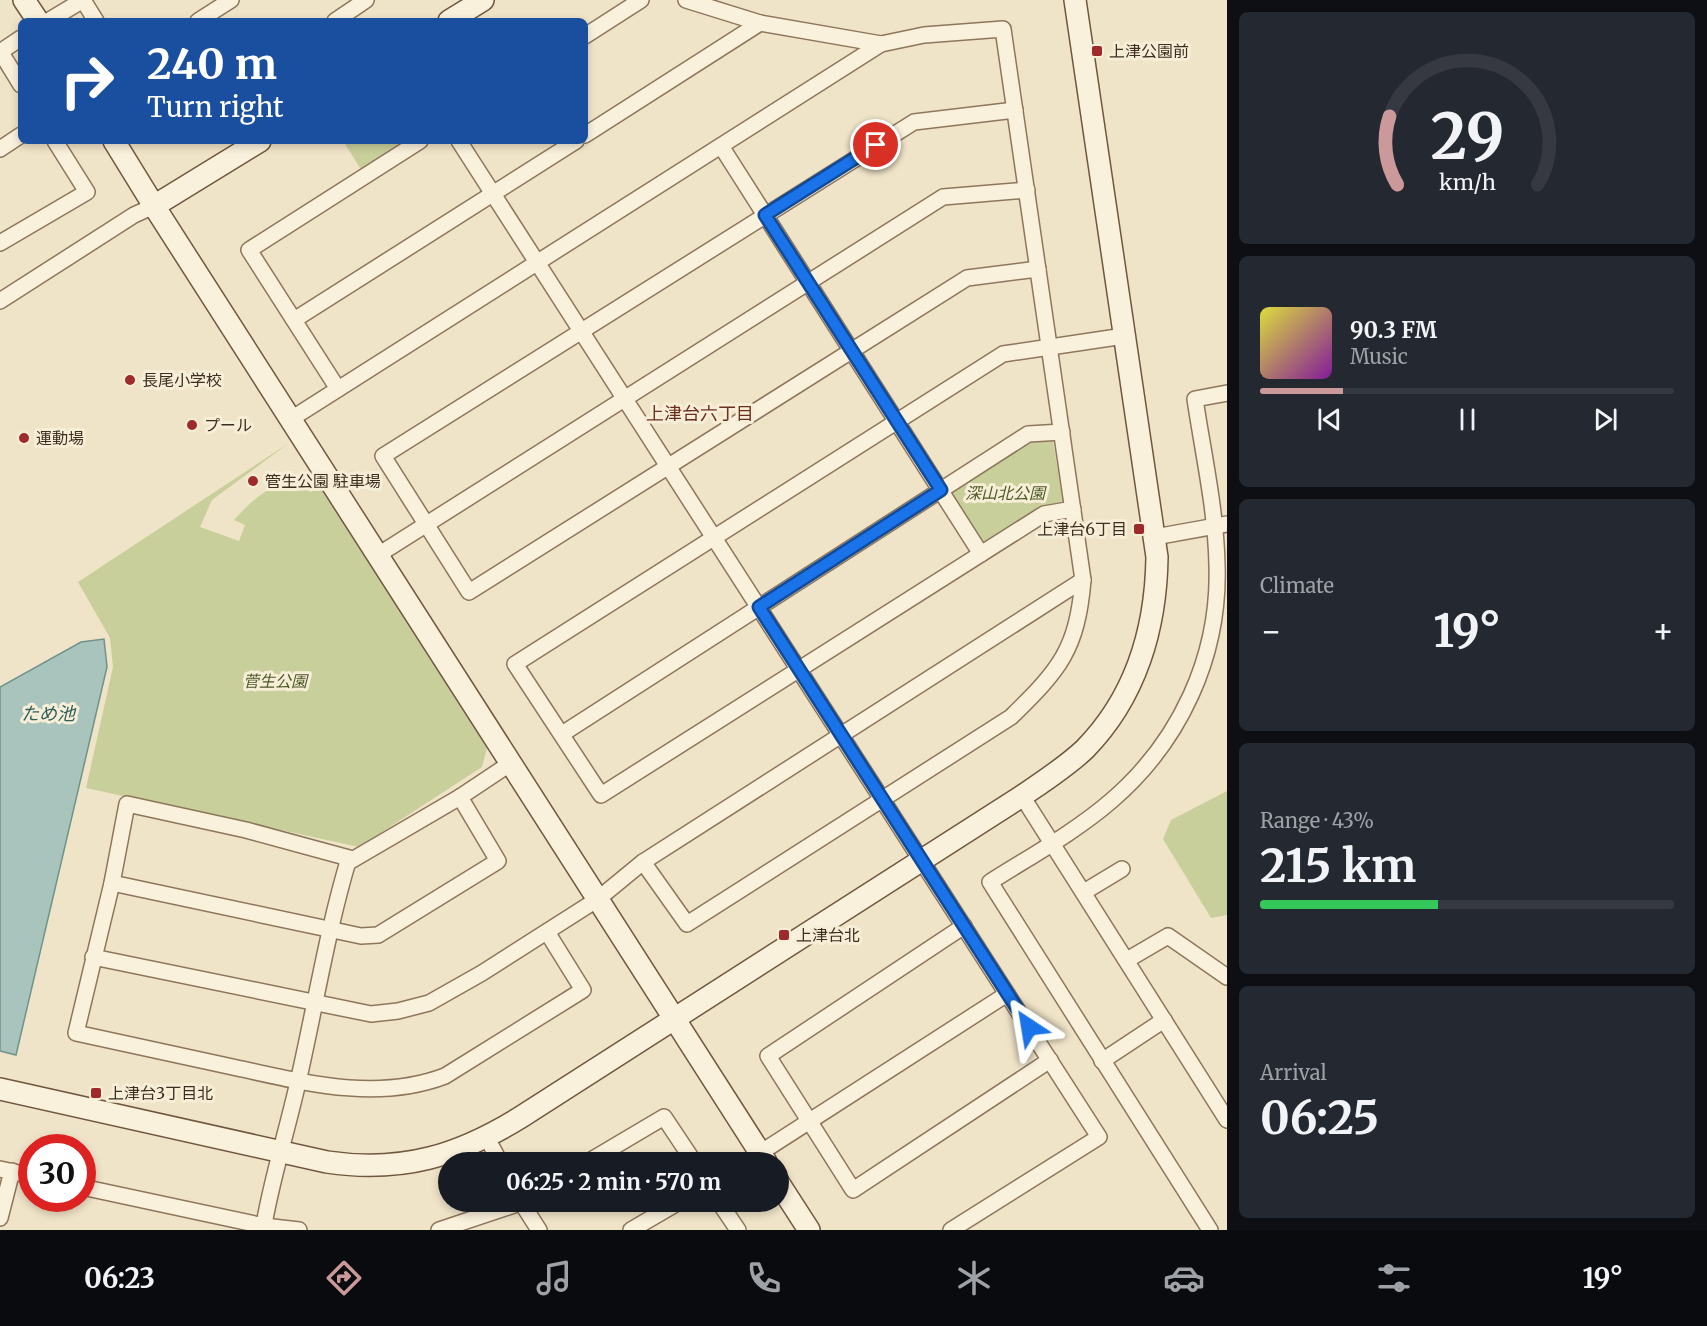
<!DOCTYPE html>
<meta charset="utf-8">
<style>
body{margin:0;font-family:Merriweather,"Noto Sans JP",serif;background:#242831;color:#f1f3f6;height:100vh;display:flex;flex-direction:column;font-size:22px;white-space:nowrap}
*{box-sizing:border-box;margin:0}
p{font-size:20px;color:#9ea1a6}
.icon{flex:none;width:33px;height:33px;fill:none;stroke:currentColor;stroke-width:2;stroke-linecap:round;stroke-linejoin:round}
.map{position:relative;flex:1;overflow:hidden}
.drawer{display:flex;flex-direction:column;gap:12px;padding:12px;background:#0d0f14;width:480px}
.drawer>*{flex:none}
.banner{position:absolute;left:18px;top:18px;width:570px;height:126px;border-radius:9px;box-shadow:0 3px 9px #0003;background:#1a4fa0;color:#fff;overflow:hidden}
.speed{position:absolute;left:18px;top:1134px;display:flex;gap:12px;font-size:30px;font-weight:700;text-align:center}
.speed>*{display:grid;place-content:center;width:78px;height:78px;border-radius:50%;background:#171b24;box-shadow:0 3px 9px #0003;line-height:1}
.speed .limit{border:9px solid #d22;background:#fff;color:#111}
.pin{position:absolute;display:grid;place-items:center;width:51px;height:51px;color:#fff;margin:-26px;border:3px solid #fff;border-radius:50%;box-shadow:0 2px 6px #0007}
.me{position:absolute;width:66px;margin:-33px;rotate:327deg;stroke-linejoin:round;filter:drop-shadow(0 0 4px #0008)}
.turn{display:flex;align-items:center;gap:21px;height:126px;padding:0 30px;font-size:27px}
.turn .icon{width:78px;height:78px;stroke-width:2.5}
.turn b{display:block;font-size:42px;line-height:51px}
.big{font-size:45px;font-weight:700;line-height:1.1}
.drawer .tile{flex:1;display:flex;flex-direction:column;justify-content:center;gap:9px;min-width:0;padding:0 21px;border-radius:9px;background:#242831}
.drawer .dial{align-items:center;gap:0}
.dial svg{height:156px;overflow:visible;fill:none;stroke:#363941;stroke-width:7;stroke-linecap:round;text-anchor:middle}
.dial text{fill:#f1f3f6;stroke:none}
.song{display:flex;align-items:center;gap:18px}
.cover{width:72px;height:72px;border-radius:9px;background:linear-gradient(135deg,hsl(60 70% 55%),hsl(290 70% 35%))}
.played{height:6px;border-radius:3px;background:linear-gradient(90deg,#cc999b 20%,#363941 20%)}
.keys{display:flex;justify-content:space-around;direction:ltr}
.heat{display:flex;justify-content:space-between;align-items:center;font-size:33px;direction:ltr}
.charge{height:9px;border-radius:4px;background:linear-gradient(90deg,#34c759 43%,#363941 0)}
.trip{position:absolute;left:438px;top:1152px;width:351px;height:60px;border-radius:30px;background:#171b24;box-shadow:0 3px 9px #0003;font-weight:700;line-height:60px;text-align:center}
.dock{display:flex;height:96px;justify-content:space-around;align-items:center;background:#090b0e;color:#9ea1a6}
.dock .icon{width:42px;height:42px}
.dock .active{color:#cc999b}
.dock b{font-size:27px;color:#f1f3f6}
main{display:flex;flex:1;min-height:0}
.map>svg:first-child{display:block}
</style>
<main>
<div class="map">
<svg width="1227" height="1230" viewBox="0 0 1227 1230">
<rect width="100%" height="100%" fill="#f0e4c8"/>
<g fill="#c9cf9b">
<polygon points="343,141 409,141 362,171"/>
<polygon points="1049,438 1053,441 1063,501 1044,506 987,542 980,541 952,495 953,488 1029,440"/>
<path d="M289,443L212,500L200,527L239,541L245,525L234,520C263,488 276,482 319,479L487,748L482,767L359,847L86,788L113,667L110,638L78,582Z"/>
<polygon points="1227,791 1227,915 1211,918 1163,839 1171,820"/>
</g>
<polygon fill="#a9c4bc" stroke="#6f938a" stroke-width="1.5" points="104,639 107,667 16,1055 0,1051 0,687 81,642"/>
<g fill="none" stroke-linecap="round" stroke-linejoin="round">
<defs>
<g id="street">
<polyline points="83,0 96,21"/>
<polyline points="686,0 760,23 881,44"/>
<polyline points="48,21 83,0"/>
<polyline points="198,21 231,0"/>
<polyline points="335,21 366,0"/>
<polyline points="585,36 641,0"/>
<polyline points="0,51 21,85"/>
<polyline points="0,52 21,38"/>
<polyline points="1015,110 914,122 383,456 469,592 967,278 1038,269"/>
<polyline points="585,135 760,23"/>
<polyline points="459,141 1099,1137 951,1230"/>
<polyline points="721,146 981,554"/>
<polyline points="0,149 21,135"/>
<polyline points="0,243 87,192 55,141"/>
<polyline points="0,301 134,215 154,206"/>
<polyline points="294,320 576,141"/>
<polyline points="338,389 249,250 420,141"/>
<path d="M291,419L881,44L924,35L1003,29L1083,580C1077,650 1060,669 1011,717L687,924L643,862"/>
<polyline points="1073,509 1044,514 601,795 515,664 1003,354 1124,336"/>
<polyline points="1155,537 1227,524"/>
<polyline points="378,555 943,197 1027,190"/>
<polyline points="562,734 1028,434 1062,432"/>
<polyline points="1022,796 1227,1120"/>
<polyline points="347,863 460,797 511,763"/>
<polyline points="112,883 361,936 378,935 498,861 460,797"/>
<polyline points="1084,892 1122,869"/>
<polyline points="964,926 768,1056 853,1190 1050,1060"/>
<polyline points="93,957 371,1014 398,1011 429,1003 482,973 598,899 643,862 1083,580"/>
<polyline points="1127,960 1168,936 1227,977"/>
<polyline points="1102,1061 1164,1020"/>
<polyline points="487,1138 500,1162"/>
<polyline points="588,1162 664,1117 694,1162"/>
<polyline points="746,1162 1007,994"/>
<polyline points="0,1169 32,1176"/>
<polyline points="82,1187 264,1226 299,1230"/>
<polyline points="521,1202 539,1230"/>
<polyline points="719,1202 738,1230"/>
<polyline points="0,1218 12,1171"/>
<path d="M263,1230C271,1181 287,1131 298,1082C315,1008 327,931 349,858L246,830L127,804L112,883L76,1033C127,1044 177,1055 228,1066C299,1081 374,1103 445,1076L583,990L547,932"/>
<polyline points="439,1230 523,1202"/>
<polyline points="631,1230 679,1202"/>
<path d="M1210,1230L990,882C1031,856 1075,832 1111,801C1180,742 1220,656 1217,565C1216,510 1203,453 1195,399L1227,393"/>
</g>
<g id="secondary">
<polyline points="24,0 38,21"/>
<polyline points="449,21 483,0"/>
<polyline points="114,141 154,206"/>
<polyline points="260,141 154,206 766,1162"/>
<path d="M0,1089L327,1162C402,1173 458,1156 521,1117L1022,796C1044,781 1066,767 1085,749C1136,697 1156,628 1157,557L1075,0"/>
<polyline points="778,1182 809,1230"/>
</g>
</defs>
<use href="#street" stroke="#8d765c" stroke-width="18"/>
<use href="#secondary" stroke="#6f573f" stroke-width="24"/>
<use href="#street" stroke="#faf1dc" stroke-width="15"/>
<use href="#secondary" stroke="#faf1dc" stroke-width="21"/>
</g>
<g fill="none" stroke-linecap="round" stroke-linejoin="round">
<defs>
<polyline id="route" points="876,145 765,215 941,490 759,607 1029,1027"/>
</defs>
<use href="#route" stroke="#114b97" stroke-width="15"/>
<use href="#route" stroke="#1a73e8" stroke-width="10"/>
</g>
<g fill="#9e2a2b" stroke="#f7eed8" stroke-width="2">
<rect x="1091" y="45" width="12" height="12" rx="3"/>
<circle cx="130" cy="380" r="6"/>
<circle cx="192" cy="425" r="6"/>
<circle cx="24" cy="438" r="6"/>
<circle cx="253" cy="481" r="6"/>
<rect x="1133" y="523" width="12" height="12" rx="3"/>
<rect x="778" y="929" width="12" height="12" rx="3"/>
<rect x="90" y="1087" width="12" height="12" rx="3"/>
</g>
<g text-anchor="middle" stroke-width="6" stroke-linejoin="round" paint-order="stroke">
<g font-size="16" fill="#3d2e20" stroke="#f7eed8" text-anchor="start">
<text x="1109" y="57">上津公園前</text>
<text x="142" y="386">長尾小学校</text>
<text x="204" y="431">プール</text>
<text x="36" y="444">運動場</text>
<text x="265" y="487">管生公園 駐車場</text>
<text x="1127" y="535" text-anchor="end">上津台6丁目</text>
<text x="796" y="941">上津台北</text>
<text x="108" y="1099">上津台3丁目北</text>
</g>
<g font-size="16" font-style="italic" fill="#4d5a26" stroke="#f7eed8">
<text x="1005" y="499">深山北公園</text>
<text x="275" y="687">菅生公園</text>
</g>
<g font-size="18" fill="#6b2e1e" stroke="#f7eed8">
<text x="700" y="420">上津台六丁目</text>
</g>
<g font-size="18" font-style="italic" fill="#2f5d5a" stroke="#f7eed8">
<text x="48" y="720">ため池</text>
</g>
</g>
</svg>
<div class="speed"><div class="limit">30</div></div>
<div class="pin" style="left:876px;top:145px;background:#d93025"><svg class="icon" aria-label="arrive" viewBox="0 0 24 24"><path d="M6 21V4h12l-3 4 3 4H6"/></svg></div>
<svg class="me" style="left:1029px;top:1027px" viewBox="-20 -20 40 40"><path d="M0-17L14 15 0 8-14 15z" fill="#1a73e8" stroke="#fff" stroke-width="4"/></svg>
<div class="trip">06:25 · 2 min · 570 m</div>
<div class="banner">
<div class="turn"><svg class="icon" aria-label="right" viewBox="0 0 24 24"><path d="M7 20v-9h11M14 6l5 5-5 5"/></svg><div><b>240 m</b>Turn right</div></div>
</div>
</div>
<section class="drawer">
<div class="tile dial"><svg viewBox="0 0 100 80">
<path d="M14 69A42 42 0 1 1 86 69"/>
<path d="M14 69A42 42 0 0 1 10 34" stroke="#cc999b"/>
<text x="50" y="56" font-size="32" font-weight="700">29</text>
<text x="50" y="72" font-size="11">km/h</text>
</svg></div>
<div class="tile">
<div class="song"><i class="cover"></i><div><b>90.3 FM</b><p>Music</p></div></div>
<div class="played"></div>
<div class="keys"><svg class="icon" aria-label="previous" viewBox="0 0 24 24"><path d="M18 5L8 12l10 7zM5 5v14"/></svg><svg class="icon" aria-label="pause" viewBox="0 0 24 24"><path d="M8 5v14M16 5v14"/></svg><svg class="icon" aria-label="next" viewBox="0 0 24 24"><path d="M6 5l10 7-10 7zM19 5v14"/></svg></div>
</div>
<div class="tile"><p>Climate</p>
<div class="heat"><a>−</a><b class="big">19°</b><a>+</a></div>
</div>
<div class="tile"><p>Range · 43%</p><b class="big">215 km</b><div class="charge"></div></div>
<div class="tile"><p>Arrival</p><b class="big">06:25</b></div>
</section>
</main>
<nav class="dock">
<b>06:23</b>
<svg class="icon active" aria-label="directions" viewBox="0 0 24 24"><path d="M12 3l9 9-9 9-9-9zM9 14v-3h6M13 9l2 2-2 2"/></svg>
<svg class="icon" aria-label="music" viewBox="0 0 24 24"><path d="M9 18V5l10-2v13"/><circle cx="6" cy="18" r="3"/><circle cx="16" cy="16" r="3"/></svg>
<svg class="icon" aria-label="phone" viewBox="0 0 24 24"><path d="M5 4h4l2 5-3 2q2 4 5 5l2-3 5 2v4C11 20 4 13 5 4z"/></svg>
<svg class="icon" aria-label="climate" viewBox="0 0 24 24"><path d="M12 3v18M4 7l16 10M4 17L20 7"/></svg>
<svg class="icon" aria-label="car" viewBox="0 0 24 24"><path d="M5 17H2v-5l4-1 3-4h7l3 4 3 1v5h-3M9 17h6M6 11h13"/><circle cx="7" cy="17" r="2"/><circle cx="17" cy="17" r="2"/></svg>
<svg class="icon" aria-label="filters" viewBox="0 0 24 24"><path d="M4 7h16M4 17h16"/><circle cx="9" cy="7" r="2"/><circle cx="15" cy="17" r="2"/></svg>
<b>19°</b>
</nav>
